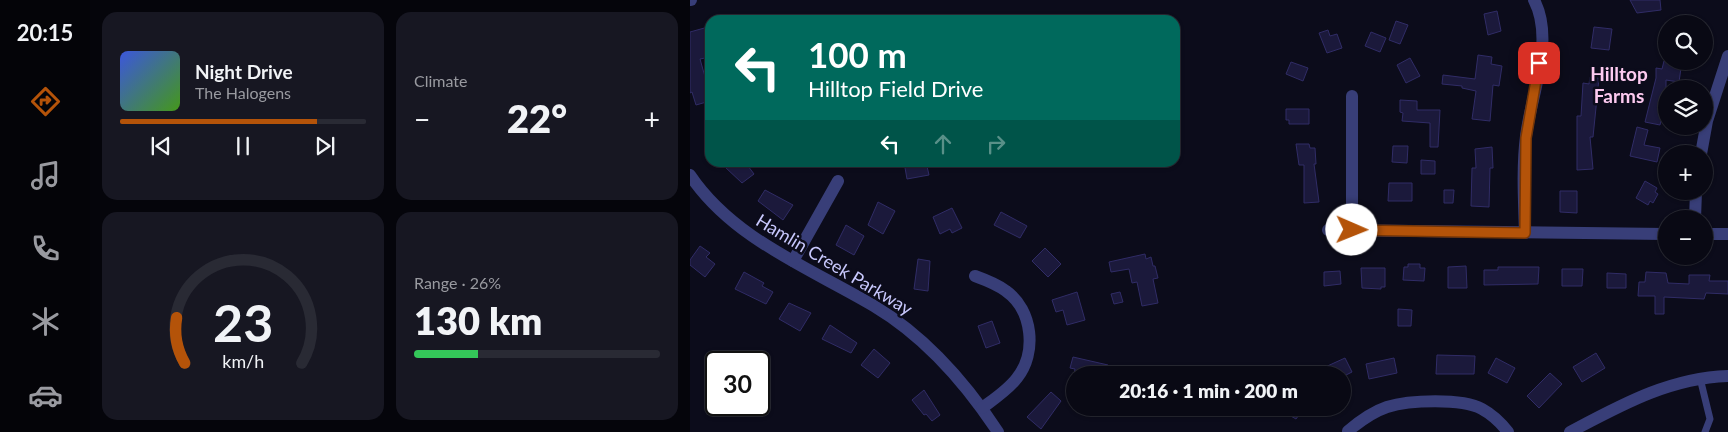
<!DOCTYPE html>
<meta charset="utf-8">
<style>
body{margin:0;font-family:Lato,sans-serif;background:#171722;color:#f1f3f6;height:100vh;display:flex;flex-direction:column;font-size:19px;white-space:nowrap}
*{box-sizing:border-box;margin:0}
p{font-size:16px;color:#999aa0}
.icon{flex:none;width:28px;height:28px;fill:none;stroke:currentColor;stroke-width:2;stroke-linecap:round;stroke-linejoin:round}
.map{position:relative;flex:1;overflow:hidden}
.drawer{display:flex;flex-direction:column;gap:12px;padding:12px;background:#05050b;width:600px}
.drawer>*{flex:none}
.hud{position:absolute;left:15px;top:15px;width:475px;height:152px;border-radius:15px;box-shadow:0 1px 4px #0004,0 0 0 1px #292a34;background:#00695c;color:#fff;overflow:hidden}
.fabs{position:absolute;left:968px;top:15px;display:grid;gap:10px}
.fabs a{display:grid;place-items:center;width:55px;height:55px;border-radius:50%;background:#090914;box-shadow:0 1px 4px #0004,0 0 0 1px #292a34;font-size:25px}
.speed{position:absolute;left:15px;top:351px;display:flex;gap:10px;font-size:25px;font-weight:700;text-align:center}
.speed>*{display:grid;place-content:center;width:65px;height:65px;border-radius:50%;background:#090914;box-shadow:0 1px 4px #0004,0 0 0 1px #292a34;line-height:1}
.speed .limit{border:2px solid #111;border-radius:8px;background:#fff;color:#111}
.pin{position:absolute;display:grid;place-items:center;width:42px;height:42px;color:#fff;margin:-21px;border-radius:10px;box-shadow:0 2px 8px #0006}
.me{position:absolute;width:55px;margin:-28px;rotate:91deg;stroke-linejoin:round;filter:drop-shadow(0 0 4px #0008)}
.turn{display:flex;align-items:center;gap:18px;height:105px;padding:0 20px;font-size:22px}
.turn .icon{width:65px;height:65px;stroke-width:2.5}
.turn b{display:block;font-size:35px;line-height:42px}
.lanes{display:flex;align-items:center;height:48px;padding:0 20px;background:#0003;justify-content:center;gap:25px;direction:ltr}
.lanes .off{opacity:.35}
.big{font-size:38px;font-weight:800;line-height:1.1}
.drawer .card{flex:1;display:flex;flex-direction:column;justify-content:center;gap:8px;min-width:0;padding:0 18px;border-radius:15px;background:#171722}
.drawer .dial{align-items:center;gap:0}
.dial svg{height:130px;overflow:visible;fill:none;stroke:#292a34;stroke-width:7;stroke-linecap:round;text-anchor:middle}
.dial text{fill:#f1f3f6;stroke:none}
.song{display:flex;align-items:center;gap:15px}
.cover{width:60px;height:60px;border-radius:8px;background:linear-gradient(135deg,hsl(230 70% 55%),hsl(100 70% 35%))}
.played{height:5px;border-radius:2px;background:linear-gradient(90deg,#b45309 80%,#292a34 80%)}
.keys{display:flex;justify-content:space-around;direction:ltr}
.heat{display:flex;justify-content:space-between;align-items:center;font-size:28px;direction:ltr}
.charge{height:8px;border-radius:4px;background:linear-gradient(90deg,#34c759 26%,#292a34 0)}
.drawer .tiles{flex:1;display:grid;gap:12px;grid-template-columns:repeat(2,1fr)}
.trip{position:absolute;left:376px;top:366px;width:285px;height:50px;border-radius:25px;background:#090914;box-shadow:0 1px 4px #0004,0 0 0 1px #292a34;font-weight:800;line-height:50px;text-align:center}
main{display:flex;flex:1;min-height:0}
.menu{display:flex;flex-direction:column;width:90px;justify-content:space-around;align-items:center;background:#040408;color:#999aa0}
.menu .icon{width:35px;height:35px}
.menu .active{color:#b45309}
.menu b{font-size:22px;color:#f1f3f6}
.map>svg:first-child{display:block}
</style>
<main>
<nav class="menu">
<b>20:15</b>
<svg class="icon active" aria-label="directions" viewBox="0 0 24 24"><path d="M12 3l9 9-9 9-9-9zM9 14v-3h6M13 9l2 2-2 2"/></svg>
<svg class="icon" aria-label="music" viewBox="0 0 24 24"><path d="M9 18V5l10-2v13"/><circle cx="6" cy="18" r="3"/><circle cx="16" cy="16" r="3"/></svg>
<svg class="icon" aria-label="phone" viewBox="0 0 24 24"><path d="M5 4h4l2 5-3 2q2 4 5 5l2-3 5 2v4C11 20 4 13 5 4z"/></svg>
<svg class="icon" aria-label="climate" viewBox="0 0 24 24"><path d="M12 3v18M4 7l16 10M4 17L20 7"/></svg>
<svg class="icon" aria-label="car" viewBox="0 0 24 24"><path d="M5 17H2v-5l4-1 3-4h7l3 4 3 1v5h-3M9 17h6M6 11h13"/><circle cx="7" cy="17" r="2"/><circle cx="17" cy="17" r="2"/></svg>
</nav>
<section class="drawer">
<div class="tiles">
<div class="card">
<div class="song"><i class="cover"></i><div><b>Night Drive</b><p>The Halogens</p></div></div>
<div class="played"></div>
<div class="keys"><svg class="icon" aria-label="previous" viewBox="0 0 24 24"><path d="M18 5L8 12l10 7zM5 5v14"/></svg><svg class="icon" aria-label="pause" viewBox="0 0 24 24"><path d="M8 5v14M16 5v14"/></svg><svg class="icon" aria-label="next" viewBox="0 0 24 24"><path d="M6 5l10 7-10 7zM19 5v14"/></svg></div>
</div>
<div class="card"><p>Climate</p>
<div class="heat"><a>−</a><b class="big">22°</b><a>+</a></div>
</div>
<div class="card dial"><svg viewBox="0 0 100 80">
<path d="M14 69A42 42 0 1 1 86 69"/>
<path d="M14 69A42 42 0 0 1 9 41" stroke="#b45309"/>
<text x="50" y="56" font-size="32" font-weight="700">23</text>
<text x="50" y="72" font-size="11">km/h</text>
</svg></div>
<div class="card"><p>Range · 26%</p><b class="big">130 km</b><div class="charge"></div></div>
</div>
</section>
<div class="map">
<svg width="1038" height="432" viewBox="0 0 1038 432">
<rect width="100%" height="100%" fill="#0c0c1b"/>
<g fill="#1b193b" stroke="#302c66">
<polygon points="940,0 970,0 971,10 947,13"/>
<polygon points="807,11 811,31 798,35 794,14"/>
<polygon points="706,21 718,25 710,44 699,40"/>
<polygon points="18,27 20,57 10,59 19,91 17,92 20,101 6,105 2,92 0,93 0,32"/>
<polygon points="904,27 922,29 919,50 901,48"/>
<polygon points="638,30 640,36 647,34 652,48 637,53 629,33"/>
<polygon points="681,32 696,38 690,52 675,46"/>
<polygon points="788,55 802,57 801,64 812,66 809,86 803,85 800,121 782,119 786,91 772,88 772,86 752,84 753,75 785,79"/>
<polygon points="720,58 730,76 716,83 707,65"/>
<polygon points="974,61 992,61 989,82 976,80 976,113 974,122 971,121 970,125 955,122 966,78 966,68 972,69"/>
<polygon points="601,62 618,68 613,81 596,74"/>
<polygon points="900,77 909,78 903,137 900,137 903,169 887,170 887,116 891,116 893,83 899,84"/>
<polygon points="710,100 727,101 727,110 750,110 748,147 740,147 740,123 712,121 713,113 710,112"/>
<polygon points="596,109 619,109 619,124 599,124 599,120 596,120"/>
<polygon points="947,127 958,130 954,145 970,148 967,162 940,156"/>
<polygon points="606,144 619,144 620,148 625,148 626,164 624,164 629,202 614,203 614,165 609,165"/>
<polygon points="703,146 718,146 717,163 702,162"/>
<polygon points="802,147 803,168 800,168 799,207 781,206 782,168 786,168 785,149"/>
<polygon points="731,160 745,161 745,174 731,174"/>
<polygon points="41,162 55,162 64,174 52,183 35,167"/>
<polygon points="214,162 236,162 239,175 217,179"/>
<polygon points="955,181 967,188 965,192 968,194 963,203 960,201 958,205 946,198"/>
<polygon points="699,183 722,183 722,201 698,201"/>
<polygon points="75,190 103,205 93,220 68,201"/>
<polygon points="754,190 764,190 763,203 754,203"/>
<polygon points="870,191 887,191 887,213 870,212"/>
<polygon points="188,202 205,211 193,234 178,225"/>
<polygon points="262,208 272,228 262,233 260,229 250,234 243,217"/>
<polygon points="311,212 337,226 330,238 304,225"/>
<polygon points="156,225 174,236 164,255 146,245"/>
<polygon points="10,246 20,253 16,257 25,264 15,277 0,265 0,260"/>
<polygon points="355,248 371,264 358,277 342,261"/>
<polygon points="455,254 456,259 461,257 463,266 465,266 468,278 463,279 468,303 452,306 447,282 442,283 439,269 421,272 419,262"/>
<polygon points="228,259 240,261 238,291 224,289"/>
<polygon points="718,264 730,264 730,268 735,268 734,281 713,280 714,267 718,267"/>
<polygon points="776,266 777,288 758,288 758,267"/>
<polygon points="808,267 849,267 848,284 794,285 794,270 808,270"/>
<polygon points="671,268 695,268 695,287 691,287 691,289 672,288"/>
<polygon points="872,269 893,269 892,286 872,286"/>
<polygon points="650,271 651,284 634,286 634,272"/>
<polygon points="54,272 74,283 72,286 83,292 76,304 45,289"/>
<polygon points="956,272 976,273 978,283 999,284 999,275 1020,275 1019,281 1038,281 1038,294 1016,293 1014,299 974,297 974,314 965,314 965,296 948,296 949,282 955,282"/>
<polygon points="917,273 936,274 936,288 917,288"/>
<polygon points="387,292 395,320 377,325 373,310 366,312 362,300"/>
<polygon points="430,292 433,302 424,304 421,294"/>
<polygon points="99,303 121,313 110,331 89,319"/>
<polygon points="708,309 722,310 721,326 708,326"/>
<polygon points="302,321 310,343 296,348 288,326"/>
<polygon points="140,325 167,343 161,353 132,339"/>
<polygon points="184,349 200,363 188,378 171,365"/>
<polygon points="906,353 915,368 892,382 883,367"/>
<polygon points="747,355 785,356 784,374 746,374"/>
<polygon points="383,357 418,365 415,375 384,375 385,369 380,368"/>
<polygon points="655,358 662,372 656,375 636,375 633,368"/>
<polygon points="704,358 707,373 679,379 676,364"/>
<polygon points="806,358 825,368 817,383 798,373"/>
<polygon points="860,373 872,384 849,408 837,396"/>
<polygon points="234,390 250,415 242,421 236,414 234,415 222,400"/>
<polygon points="361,392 371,401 351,429 337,417"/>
<polygon points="587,408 614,408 606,419"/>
</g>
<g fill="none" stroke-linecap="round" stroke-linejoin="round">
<polyline stroke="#383e78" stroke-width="7" points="1010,378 1020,419 1015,432"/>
<g stroke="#383e78" stroke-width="12">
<polyline points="0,0 1,0"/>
<polyline points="1011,154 1017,121 1038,56"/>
<path d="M0,175C43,239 120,268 184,306C236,337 275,382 308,432"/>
<polyline points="1005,219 1006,191"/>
<polyline points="638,230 976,234"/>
<polyline points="662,230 662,96"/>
<path d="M835,233C834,201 832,168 836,136C841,95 865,40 844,0"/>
<polyline points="1014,234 1038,234"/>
<polyline points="103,261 148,181"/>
<path d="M285,276C296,280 307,284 316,291C343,310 347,353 327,378C318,390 304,399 292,408"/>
<path d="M658,431C670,421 682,412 697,407C719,400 772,398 792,409C803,415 811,423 818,432"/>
<path d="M880,432C931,405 979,378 1038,376"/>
</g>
</g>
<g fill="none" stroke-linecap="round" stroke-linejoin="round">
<defs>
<polyline id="route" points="662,230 835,233 836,138 849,63"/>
</defs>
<use href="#route" stroke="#753606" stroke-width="12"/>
<use href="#route" stroke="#b45309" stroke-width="9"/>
</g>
<g text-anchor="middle" stroke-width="5" stroke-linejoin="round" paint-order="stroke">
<g font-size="18" fill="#c8c8fd" stroke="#0c0c1b">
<text transform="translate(144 265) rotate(31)" y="6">Hamlin Creek Parkway</text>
</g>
<g font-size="19" font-weight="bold" fill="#fdcaf0" stroke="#0c0c1b">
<text x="929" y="81">Hilltop<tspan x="929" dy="22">Farms</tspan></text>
</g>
</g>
</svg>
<div class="fabs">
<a><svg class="icon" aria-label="search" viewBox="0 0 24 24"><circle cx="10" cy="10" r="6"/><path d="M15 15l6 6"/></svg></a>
<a><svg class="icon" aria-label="layers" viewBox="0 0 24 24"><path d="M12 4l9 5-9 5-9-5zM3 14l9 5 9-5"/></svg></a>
<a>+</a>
<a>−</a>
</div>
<div class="speed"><div class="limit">30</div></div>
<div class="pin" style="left:849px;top:63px;background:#d93025"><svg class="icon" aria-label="arrive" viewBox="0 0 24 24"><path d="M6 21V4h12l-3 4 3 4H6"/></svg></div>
<svg class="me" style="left:662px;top:230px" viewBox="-20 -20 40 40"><circle r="19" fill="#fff"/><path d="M0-13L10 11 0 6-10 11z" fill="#b45309"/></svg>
<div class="trip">20:16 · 1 min · 200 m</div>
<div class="hud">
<div class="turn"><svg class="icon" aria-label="left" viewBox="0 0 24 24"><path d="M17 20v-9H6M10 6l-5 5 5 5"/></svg><div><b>100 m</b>Hilltop Field Drive</div></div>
<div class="lanes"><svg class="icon" aria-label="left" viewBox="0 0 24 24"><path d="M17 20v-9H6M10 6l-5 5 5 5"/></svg><svg class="icon off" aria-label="ahead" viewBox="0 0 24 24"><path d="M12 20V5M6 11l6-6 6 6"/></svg><svg class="icon off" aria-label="right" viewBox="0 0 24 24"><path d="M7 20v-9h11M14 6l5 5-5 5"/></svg></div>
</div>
</div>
</main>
